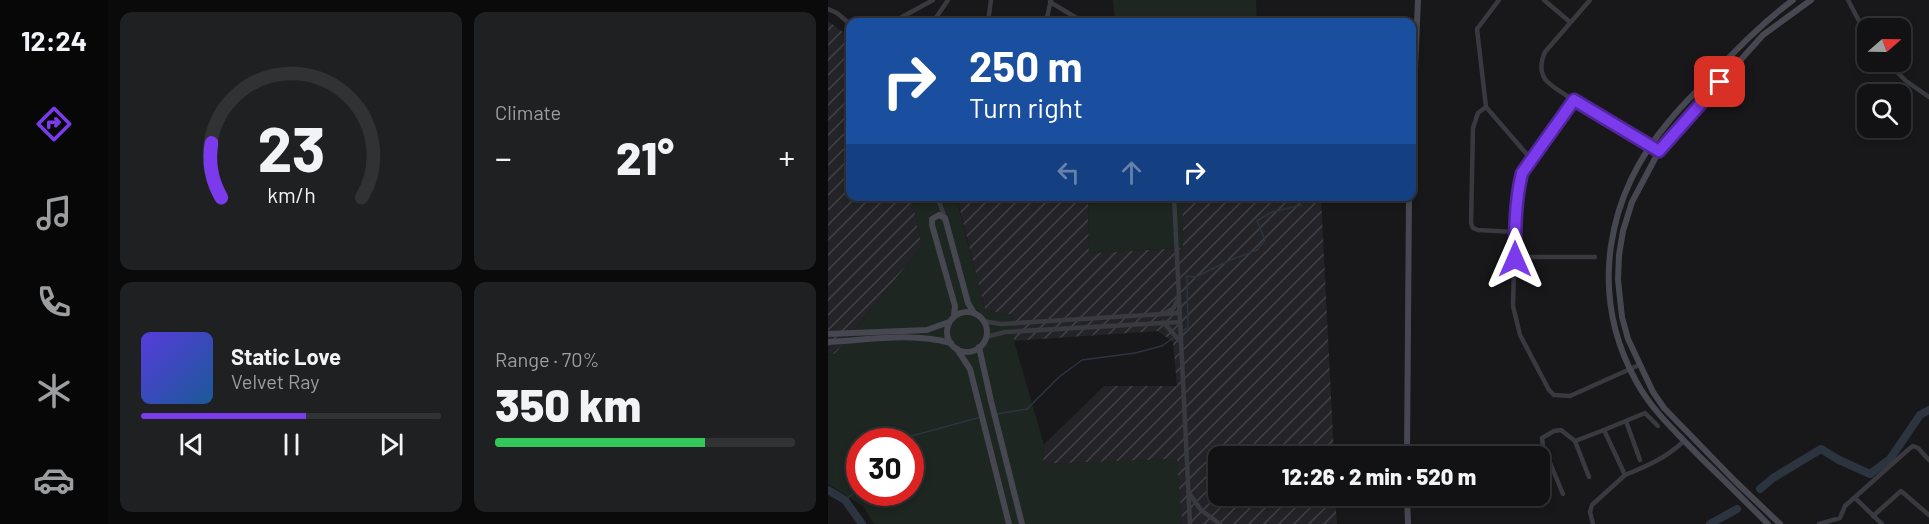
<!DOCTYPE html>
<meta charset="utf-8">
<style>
body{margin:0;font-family:Barlow,sans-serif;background:#1f2022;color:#f1f3f6;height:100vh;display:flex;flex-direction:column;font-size:22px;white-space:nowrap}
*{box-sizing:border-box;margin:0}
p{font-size:20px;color:#9c9ea0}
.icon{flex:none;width:33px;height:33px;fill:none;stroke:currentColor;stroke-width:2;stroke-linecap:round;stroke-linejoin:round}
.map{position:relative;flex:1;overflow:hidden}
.sheet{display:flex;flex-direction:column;gap:12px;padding:12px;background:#0a0a0b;width:720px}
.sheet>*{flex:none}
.guide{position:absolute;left:18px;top:18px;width:570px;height:183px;border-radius:12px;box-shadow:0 3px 9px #0003,0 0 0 2px #313234;background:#1a4fa0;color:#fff;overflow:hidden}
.needle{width:39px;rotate:70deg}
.buttons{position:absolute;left:1029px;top:18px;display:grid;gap:12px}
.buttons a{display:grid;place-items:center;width:54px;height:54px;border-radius:12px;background:#121214;box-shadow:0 3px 9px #0003,0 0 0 2px #313234;font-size:30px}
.speed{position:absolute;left:18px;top:428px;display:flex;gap:12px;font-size:30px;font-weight:700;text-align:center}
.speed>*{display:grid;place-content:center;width:78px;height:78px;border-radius:50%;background:#121214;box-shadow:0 3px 9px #0003,0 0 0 2px #313234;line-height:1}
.speed .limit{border:9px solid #d22;background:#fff;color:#111}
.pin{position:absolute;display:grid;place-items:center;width:51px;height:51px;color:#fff;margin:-26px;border-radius:12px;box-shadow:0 3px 9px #0006}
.me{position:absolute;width:66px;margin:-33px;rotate:0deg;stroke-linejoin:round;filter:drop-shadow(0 0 4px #0008)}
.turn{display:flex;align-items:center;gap:21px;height:126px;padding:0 24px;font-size:27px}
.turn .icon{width:78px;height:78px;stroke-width:2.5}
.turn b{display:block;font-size:42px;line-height:51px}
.lanes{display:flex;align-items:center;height:57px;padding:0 24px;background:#0003;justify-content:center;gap:30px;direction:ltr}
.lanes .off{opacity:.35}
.big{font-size:45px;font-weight:800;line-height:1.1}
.sheet .card{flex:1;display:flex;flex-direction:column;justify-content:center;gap:9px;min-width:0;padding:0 21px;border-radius:12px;background:#1f2022}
.sheet .dial{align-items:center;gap:0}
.dial svg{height:156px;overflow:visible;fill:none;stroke:#313234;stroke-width:7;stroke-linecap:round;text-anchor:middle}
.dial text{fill:#f1f3f6;stroke:none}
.song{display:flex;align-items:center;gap:18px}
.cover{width:72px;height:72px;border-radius:9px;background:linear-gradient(135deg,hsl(250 70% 55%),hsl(210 70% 35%))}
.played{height:6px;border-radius:3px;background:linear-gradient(90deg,#7c3aed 55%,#313234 55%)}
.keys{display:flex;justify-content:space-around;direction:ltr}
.heat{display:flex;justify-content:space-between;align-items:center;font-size:33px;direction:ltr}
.charge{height:9px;border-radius:4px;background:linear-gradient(90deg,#34c759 70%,#313234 0)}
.sheet .tiles{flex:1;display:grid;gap:12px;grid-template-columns:repeat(2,1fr)}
.trip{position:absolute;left:380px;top:446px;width:342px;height:60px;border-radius:12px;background:#121214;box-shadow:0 3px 9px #0003,0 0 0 2px #313234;font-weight:800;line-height:60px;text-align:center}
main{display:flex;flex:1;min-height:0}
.dock{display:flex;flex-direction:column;width:108px;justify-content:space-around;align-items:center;background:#070708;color:#9c9ea0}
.dock .icon{width:42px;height:42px}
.dock .active{color:#7c3aed}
.dock b{font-size:27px;color:#f1f3f6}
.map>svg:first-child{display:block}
</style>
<main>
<nav class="dock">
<b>12:24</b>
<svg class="icon active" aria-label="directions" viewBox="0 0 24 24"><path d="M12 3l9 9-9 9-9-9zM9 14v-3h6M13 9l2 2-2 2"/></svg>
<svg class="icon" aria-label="music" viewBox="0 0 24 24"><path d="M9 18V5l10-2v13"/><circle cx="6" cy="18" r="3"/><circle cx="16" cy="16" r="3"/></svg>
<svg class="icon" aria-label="phone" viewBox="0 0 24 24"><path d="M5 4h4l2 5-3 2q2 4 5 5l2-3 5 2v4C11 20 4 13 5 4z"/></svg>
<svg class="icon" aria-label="climate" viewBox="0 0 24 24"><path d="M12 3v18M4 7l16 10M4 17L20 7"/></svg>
<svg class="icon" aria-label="car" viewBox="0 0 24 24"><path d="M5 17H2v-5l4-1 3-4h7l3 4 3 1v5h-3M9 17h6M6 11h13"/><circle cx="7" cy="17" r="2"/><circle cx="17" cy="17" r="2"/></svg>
</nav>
<section class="sheet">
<div class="tiles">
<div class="card dial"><svg viewBox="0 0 100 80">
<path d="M14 69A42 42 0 1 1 86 69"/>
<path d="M14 69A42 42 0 0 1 9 41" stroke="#7c3aed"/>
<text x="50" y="56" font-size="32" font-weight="700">23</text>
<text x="50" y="72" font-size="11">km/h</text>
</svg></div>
<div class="card"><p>Climate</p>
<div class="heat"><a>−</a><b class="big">21°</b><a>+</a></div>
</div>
<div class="card">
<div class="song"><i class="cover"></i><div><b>Static Love</b><p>Velvet Ray</p></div></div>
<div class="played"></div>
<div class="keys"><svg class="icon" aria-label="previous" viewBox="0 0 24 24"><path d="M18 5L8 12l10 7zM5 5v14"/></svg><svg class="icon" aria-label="pause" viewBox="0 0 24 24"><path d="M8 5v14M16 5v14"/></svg><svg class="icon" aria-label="next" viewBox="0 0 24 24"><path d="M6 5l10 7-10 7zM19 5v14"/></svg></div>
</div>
<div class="card"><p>Range · 70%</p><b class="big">350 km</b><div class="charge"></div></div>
</div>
</section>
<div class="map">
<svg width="1101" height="524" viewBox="0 0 1101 524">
<defs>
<pattern id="industrial-furrows" width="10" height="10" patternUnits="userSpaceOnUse" patternTransform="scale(1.5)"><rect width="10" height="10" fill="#242428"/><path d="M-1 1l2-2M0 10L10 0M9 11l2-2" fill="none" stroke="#414145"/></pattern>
</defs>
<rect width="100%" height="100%" fill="#18181a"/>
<g fill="url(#industrial-furrows)">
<polygon points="0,21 22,37 22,196 83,197 94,246 7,354 0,355"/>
<polygon points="224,197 260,197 261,253 355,248 354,197 493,197 506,456 390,456 390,495 507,495 509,524 354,524 348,459 215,464 216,445 276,386 349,386 345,342 330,331 186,341 184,315 157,310 130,202"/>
</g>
<g fill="#1d2620" fill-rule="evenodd">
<polygon points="285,0 428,0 429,22 287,22"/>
<path d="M83,197H128L157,310L184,315L186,341L216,445L215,464L349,459L354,524H46L35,506L0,484V355L7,354L94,246ZM32,441H82V492H32Z"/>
<polygon points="260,197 354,197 355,248 261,253"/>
</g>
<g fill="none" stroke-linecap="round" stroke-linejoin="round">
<g stroke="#2c3440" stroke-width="1.5">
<polyline points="356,330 360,327 359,276 368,277 400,261 429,250 437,240 429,221 444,212 474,205"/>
<polyline points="169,414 199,409 231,377 254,360 307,353 334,346 345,338"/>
<polyline points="65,441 153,417"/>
<polyline points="17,500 32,488"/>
</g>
<g stroke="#2c3440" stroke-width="8">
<polyline points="932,489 945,478 993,449 1011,460 1042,474 1062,459 1092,415 1101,410"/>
<polyline points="0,490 17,500 34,524"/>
<polyline points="882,524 909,509"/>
</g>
<g stroke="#393940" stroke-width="4.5">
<polyline points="671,0 649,29 658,107 703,159"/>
<polyline points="716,0 742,22"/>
<path d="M762,0L717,52C713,61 711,70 717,79C722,86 732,91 739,96C769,115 800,132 831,151"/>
<polyline points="1020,0 1040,38"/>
<polyline points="222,2 252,20"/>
<polyline points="0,9 9,13 22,24"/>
<polyline points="65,22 105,0"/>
<polyline points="105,22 120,0"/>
<polyline points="160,22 163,0"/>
<polyline points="218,22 223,0"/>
<polyline points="1059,62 1078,81 1101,97"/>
<polyline points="746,100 694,173 691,185 687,232 685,306 692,335 721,390 726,395 742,396 811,365"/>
<polyline points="658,107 650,113 645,128 643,223 645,228 650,230 687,232"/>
<polyline points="109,196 117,218"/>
<polyline points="346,196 362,524"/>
<polyline points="687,259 695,257 767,257"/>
<polyline points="337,313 345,309 351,298"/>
<polyline points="155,321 173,324 352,313"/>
<polyline points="335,322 351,340"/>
<polyline points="158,337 177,332 352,322"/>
<polyline points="798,421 812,460"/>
<polyline points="776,430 817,413 830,426"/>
<path d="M761,477L747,441L776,430L797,475C819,466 838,458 856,441"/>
<polyline points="361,493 373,510 392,524"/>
<polyline points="735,494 715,446 714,438 726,431 733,430 747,441"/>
<polyline points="1027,498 1054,524"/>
<polyline points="1045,516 1073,491 1101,515"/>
<polyline points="765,524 762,512 764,505 797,475"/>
<polyline points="991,524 1012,518 1017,506 1081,449 1085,446 1090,448 1101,460"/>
</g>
<g stroke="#464750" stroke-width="6">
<polyline points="584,137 590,0"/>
<circle cx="139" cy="332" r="20"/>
<polyline points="126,316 127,306 104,225 104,219 111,215 117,218 140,303 146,313"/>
<polyline points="0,334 99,330 121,322"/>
<path d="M0,342C40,340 83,332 123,343"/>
<polyline points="151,347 163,401 194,524"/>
<polyline points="129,349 142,369 181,524"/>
<polyline points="579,456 581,196"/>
<polyline points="579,495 580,524"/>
<path d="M940,524C917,501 895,479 872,457C849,433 824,411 808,381C760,293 778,195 842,120C854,105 869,91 882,77C909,49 934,23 965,0"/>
<polyline points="952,524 907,481 836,408 825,392 800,339 794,317 790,280 791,255 795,231 804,202 831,151 935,35 983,0"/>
</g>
</g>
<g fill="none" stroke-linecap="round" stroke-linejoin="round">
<defs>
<path id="route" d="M687,259C687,231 687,201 694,173L746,100L831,151L892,82"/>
</defs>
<use href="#route" stroke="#51269a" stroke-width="15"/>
<use href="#route" stroke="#7c3aed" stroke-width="10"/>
</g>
</svg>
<div class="buttons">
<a><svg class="needle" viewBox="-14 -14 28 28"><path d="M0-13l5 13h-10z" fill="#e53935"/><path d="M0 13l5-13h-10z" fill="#9c9ea0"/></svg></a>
<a><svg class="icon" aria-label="search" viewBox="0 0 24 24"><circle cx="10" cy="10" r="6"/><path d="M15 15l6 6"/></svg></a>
</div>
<div class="speed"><div class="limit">30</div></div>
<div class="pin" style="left:892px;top:82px;background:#d93025"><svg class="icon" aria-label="arrive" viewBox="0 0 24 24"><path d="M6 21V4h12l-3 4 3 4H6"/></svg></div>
<svg class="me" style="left:687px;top:259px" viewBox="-20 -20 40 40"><path d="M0-17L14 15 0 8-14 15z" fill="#7c3aed" stroke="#fff" stroke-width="4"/></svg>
<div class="trip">12:26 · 2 min · 520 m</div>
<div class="guide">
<div class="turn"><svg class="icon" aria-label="right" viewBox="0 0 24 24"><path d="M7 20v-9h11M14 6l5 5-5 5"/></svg><div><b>250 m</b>Turn right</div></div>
<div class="lanes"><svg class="icon off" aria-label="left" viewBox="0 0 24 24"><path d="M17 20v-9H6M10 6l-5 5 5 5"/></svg><svg class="icon off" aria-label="ahead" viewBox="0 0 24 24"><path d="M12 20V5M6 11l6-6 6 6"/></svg><svg class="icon" aria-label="right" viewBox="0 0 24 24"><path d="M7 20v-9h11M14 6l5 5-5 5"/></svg></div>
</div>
</div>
</main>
